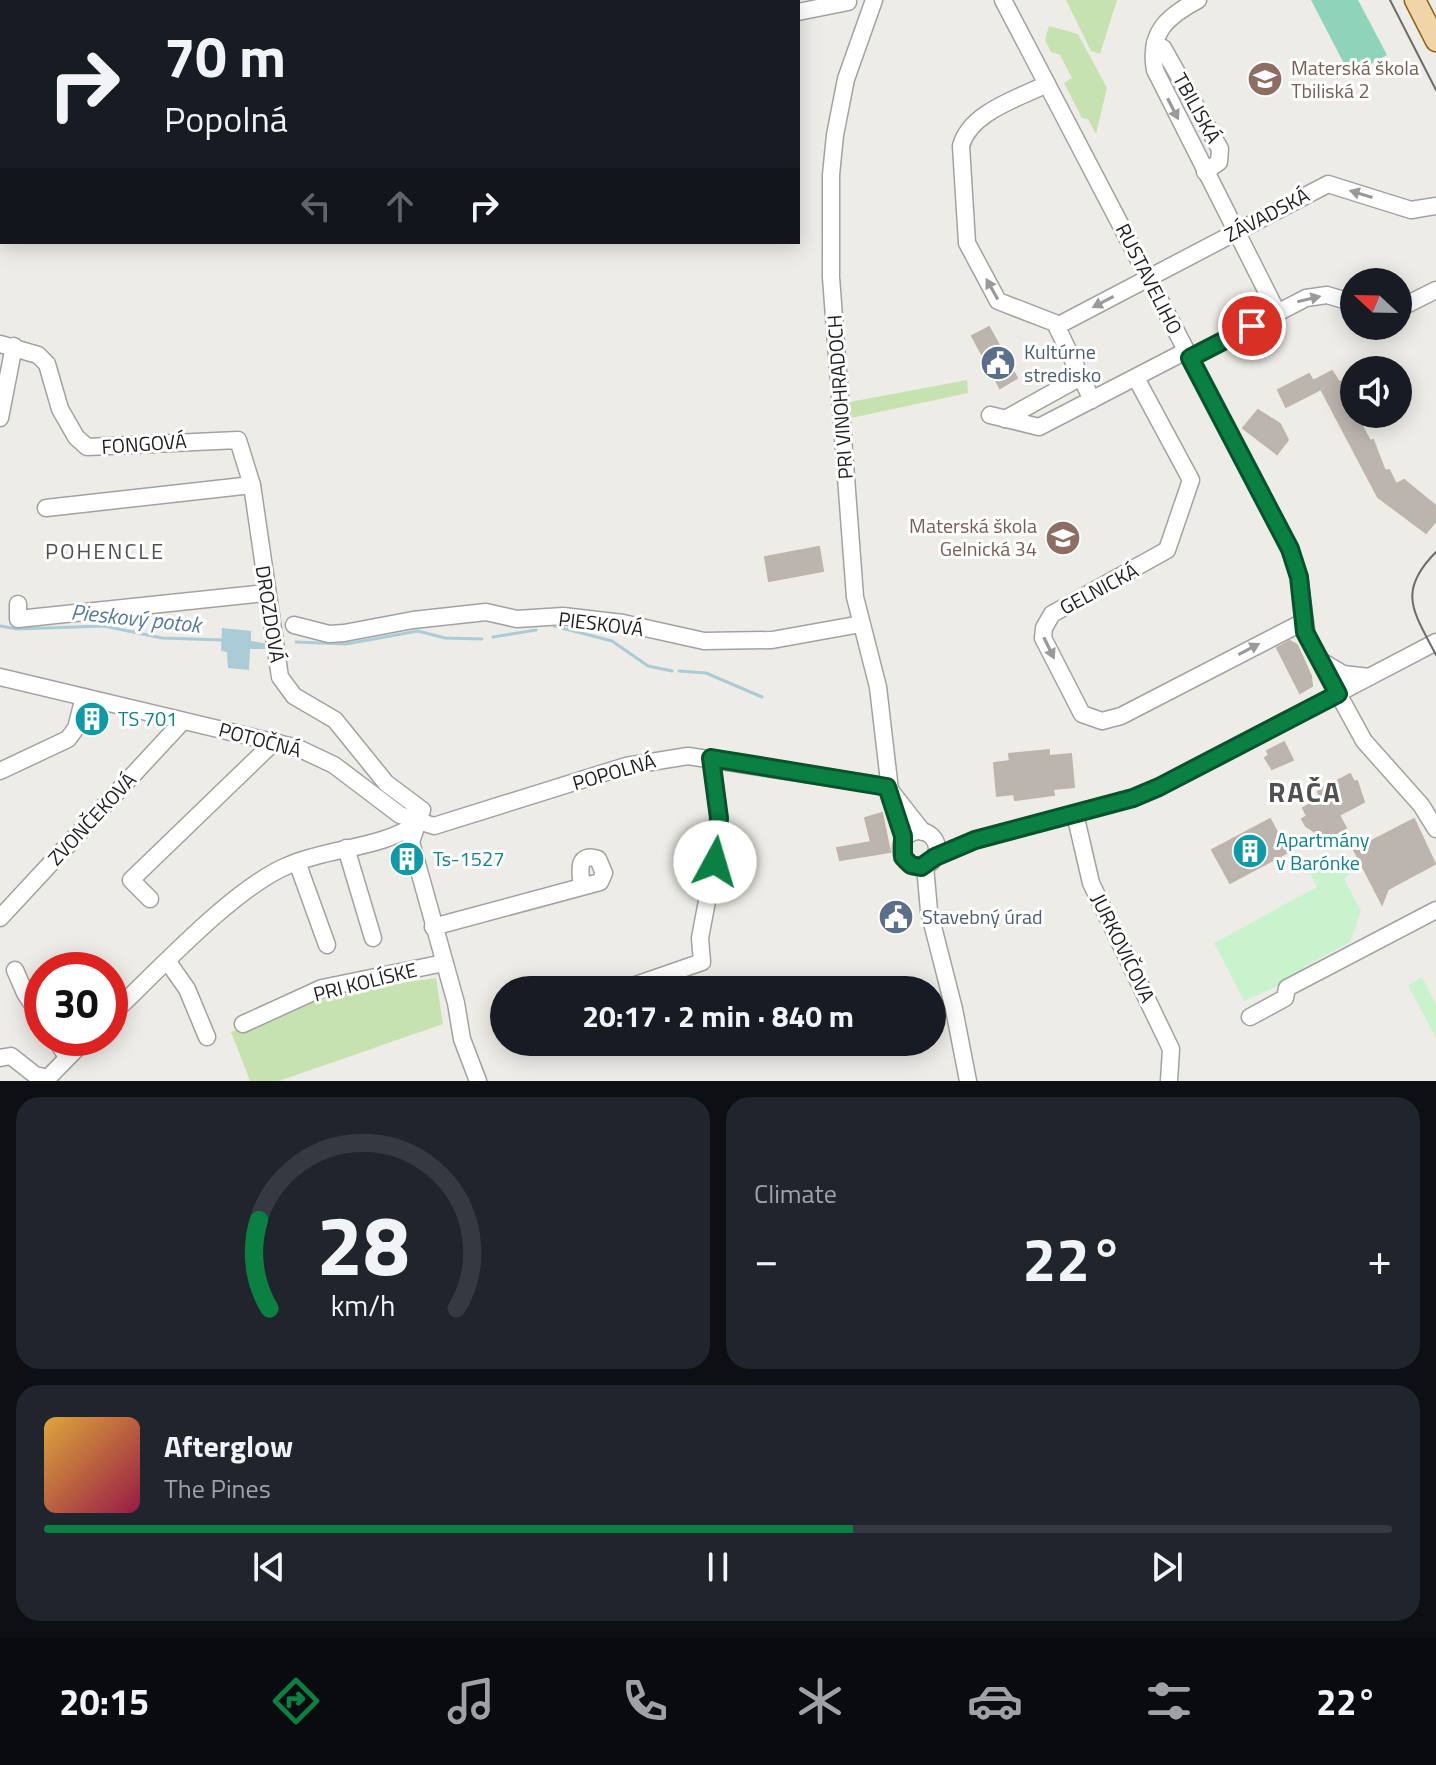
<!DOCTYPE html>
<meta charset="utf-8">
<style>
body{margin:0;font-family:"Titillium Web",sans-serif;background:#20242c;color:#f1f3f6;height:100vh;display:flex;flex-direction:column;font-size:30px;white-space:nowrap}
*{box-sizing:border-box;margin:0}
p{font-size:26px;color:#9ea1a6}
.icon{flex:none;width:44px;height:44px;fill:none;stroke:currentColor;stroke-width:2;stroke-linecap:round;stroke-linejoin:round}
.map{position:relative;height:1081px;overflow:hidden}
.sheet{display:flex;flex-direction:column;gap:16px;padding:16px;background:#0d0f14;flex:1}
.sheet>*{flex:none}
.hud{position:absolute;left:0px;top:0px;width:800px;height:244px;box-shadow:0 4px 20px #0003;background:#171b24;color:#f1f3f6;overflow:hidden}
.needle{width:52px;rotate:292deg}
.tools{position:absolute;left:1340px;top:268px;display:grid;gap:16px}
.tools a{display:grid;place-items:center;width:72px;height:72px;border-radius:50%;background:#171b24;box-shadow:0 4px 20px #0003;font-size:40px}
.speed{position:absolute;left:24px;top:952px;display:flex;gap:16px;font-size:40px;font-weight:700;text-align:center}
.speed>*{display:grid;place-content:center;width:104px;height:104px;border-radius:50%;background:#171b24;box-shadow:0 4px 20px #0003;line-height:1}
.speed .limit{border:12px solid #d22;background:#fff;color:#111}
.pin{position:absolute;display:grid;place-items:center;width:68px;height:68px;color:#fff;margin:-34px;border:4px solid #fff;border-radius:50%;box-shadow:0 2px 8px #0007}
.me{position:absolute;width:88px;margin:-44px;rotate:6deg;stroke-linejoin:round;filter:drop-shadow(0 0 6px #0008)}
.turn{display:flex;align-items:center;gap:28px;height:168px;padding:0 32px;font-size:36px}
.turn .icon{width:104px;height:104px;stroke-width:2.5}
.turn b{display:block;font-size:56px;line-height:68px}
.lanes{display:flex;align-items:center;height:76px;padding:0 32px;background:#0003;justify-content:center;gap:40px;direction:ltr}
.lanes .off{opacity:.35}
.big{font-size:60px;font-weight:700;line-height:1.1}
.sheet .widget{flex:1;display:flex;flex-direction:column;justify-content:center;gap:12px;min-width:0;padding:0 28px;border-radius:24px;background:#20242c}
.sheet .dial{align-items:center;gap:0}
.dial svg{height:208px;overflow:visible;fill:none;stroke:#363941;stroke-width:7;stroke-linecap:round;text-anchor:middle}
.dial text{fill:#f1f3f6;stroke:none}
.song{display:flex;align-items:center;gap:24px}
.cover{width:96px;height:96px;border-radius:12px;background:linear-gradient(135deg,hsl(40 70% 55%),hsl(340 70% 35%))}
.played{height:8px;border-radius:4px;background:linear-gradient(90deg,#0b8043 60%,#363941 60%)}
.keys{display:flex;justify-content:space-around;direction:ltr}
.heat{display:flex;justify-content:space-between;align-items:center;font-size:44px;direction:ltr}
.sheet .tiles{flex:1;display:grid;gap:16px;grid-template-columns:1fr 1fr}
.widget:last-child{grid-column:span 2}
.trip{position:absolute;left:490px;top:976px;width:456px;height:80px;border-radius:40px;background:#171b24;box-shadow:0 4px 20px #0003;font-weight:700;line-height:80px;text-align:center}
.tab-bar{display:flex;height:128px;justify-content:space-around;align-items:center;background:#090b0e;color:#9ea1a6}
.tab-bar .icon{width:56px;height:56px}
.tab-bar .on{color:#0b8043}
.tab-bar b{font-size:36px;color:#f1f3f6}
.map>svg:first-child{display:block}
</style>
<div class="map">
<svg width="1436" height="1081" viewBox="0 0 1436 1081">
<rect width="100%" height="100%" fill="#eeece6"/>
<g fill="#c7e2b1">
<polygon points="1066,0 1117,0 1100,54 1091,51"/>
<polygon points="1049,26 1078,34 1107,88 1096,134 1088,119 1082,118 1064,83 1072,78 1060,55 1051,52 1045,40"/>
<polygon points="967,380 968,393 851,418 850,402"/>
<polygon points="436,978 443,1024 279,1081 250,1081 231,1032 323,994"/>
</g>
<g fill="#c8f3cd">
<polygon points="1337,857 1350,874 1344,878 1361,911 1350,942 1303,967 1305,974 1244,1001 1214,943 1317,887 1306,865 1321,858"/>
<polygon points="1422,977 1436,1005 1436,1038 1408,985"/>
</g>
<polygon fill="#8dd4bb" points="1311,0 1358,0 1387,55 1350,75"/>
<polygon fill="#abcbd7" points="222,628 251,631 251,641 269,644 269,649 250,649 249,670 228,668 227,652 221,651"/>
<g fill="none" stroke-linecap="round" stroke-linejoin="round">
<g stroke="#abcbd7" stroke-width="3">
<polyline points="0,626 17,629 104,626 162,638 222,640"/>
<polyline points="554,626 612,641 648,666 672,671"/>
<polyline points="493,637 536,630"/>
<polyline points="296,642 346,644 418,631 445,638 482,639"/>
<polyline points="679,671 706,673 762,697"/>
</g>
</g>
<g fill="#bbb4af" stroke="#beb4aa" stroke-width="2">
<polygon points="989,327 1017,378 1000,388 972,336"/>
<polygon points="1332,371 1339,382 1343,381 1354,414 1360,414 1363,420 1360,422 1370,441 1373,440 1385,471 1389,470 1396,484 1404,480 1436,506 1436,521 1426,533 1378,497 1321,389 1286,407 1278,390 1309,374 1313,381"/>
<polygon points="1258,410 1280,424 1288,440 1277,454 1243,428"/>
<polygon points="819,547 823,571 769,581 765,557"/>
<polygon points="1290,641 1297,645 1311,676 1312,686 1300,693 1277,648"/>
<polygon points="1284,742 1293,760 1272,769 1265,758 1269,755 1267,751"/>
<polygon points="1049,750 1049,756 1071,754 1074,787 1053,789 1054,795 1015,800 1014,794 997,796 994,763 1010,761 1009,754"/>
<polygon points="1350,774 1354,782 1357,781 1364,802 1339,815 1346,828 1335,834 1339,843 1323,849 1315,832 1306,826 1302,819 1307,816 1303,808 1321,798 1318,792 1321,789"/>
<polygon points="882,813 890,852 840,860 837,848 871,842 865,818"/>
<polygon points="1270,819 1288,852 1230,883 1212,850"/>
<polygon points="1414,819 1435,864 1388,889 1382,904 1354,850"/>
</g>
<g fill="none" stroke-linecap="round" stroke-linejoin="round">
<defs>
<g id="minor">
<polyline points="667,0 668,2"/>
<polyline points="874,0 846,79 835,135 831,175 831,277 855,597 878,687 890,790 923,832"/>
<polyline points="1003,0 1290,549 1299,577 1307,637 1364,741 1421,805 1436,829"/>
<path d="M1198,0C1168,16 1148,32 1155,70L1277,312"/>
<polyline points="798,12 848,2"/>
<polyline points="1155,43 1163,48 1220,149 1219,162 1205,172"/>
<path d="M1047,84C1019,98 970,112 961,146L967,243L998,301L1055,323L1081,377"/>
<polyline points="1398,309 1436,290"/>
<polyline points="1057,326 1328,184 1411,210 1436,206"/>
<polyline points="0,344 38,355 47,364 60,409 76,437 87,447 238,440 252,485 280,677 294,696 335,720 386,783 422,810 411,842 456,1003 462,1039 478,1081"/>
<polyline points="1190,358 1306,298 1327,295 1354,303"/>
<polyline points="1136,378 1191,480 1167,550 1052,614 1044,628 1043,638 1082,714 1102,721 1121,716 1303,622"/>
<polyline points="990,415 1039,427 1186,351"/>
<polyline points="0,418 14,346"/>
<polyline points="1005,419 1081,377 1092,400"/>
<polyline points="46,508 252,485"/>
<polyline points="18,604 18,619 266,593"/>
<polyline points="294,625 329,634 344,633 413,620 486,612 517,619 563,616 623,623 704,641 772,640 861,624"/>
<polyline points="1321,661 1343,674 1369,677"/>
<polyline points="0,677 298,748 334,765 400,815 434,826 626,766 688,756 878,785 890,790"/>
<polyline points="0,771 68,739 76,728 84,697"/>
<polyline points="1075,814 1091,883 1171,1049 1169,1081"/>
<circle cx="919" cy="849" r="18"/>
<polyline points="346,848 373,938"/>
<polyline points="935,857 975,840 1133,798 1159,787 1436,642"/>
<polyline points="297,862 327,945"/>
<polyline points="925,866 929,911 954,1009 968,1081"/>
<polyline points="150,899 131,880 275,741"/>
<polyline points="0,918 183,721"/>
<path d="M433,927L600,882L604,873L598,859C576,852 580,872 582,887"/>
<polyline points="168,962 187,989 207,1037"/>
<polyline points="15,970 25,993 42,1019"/>
<polyline points="621,990 702,962 700,938 718,843 719,818 711,758"/>
<path d="M110,1016C155,974 234,887 289,865C331,847 380,849 418,823"/>
<polyline points="1250,1017 1285,998 1287,988 1436,910"/>
<polyline points="243,1024 322,988 444,963"/>
<polyline points="55,1038 67,1057"/>
<polyline points="0,1058 11,1056 35,1075 48,1078"/>
<polyline points="45,1081 87,1038"/>
</g>
<polyline id="major" points="1415,0 1436,41"/>
</defs>
<use href="#minor" stroke="#a2a2a2" stroke-width="19"/>
<use href="#major" stroke="#886511" stroke-width="23"/>
<use href="#minor" stroke="#fff" stroke-width="16"/>
<use href="#major" stroke="#f1d4a8" stroke-width="20"/>
<g stroke="#6c6c6c" stroke-width="2">
<polyline points="1390,0 1436,90"/>
<path d="M1436,552C1396,592 1414,612 1436,655"/>
</g>
</g>
<defs><path id="oneway-solid" d="M-6-.8H1V-3.2L6.5 0L1 3.2V.8H-6Z" transform="scale(2)"/></defs>
<g fill="#9a9a9a">
<use href="#oneway-solid" transform="translate(1173 109) rotate(63)"/>
<use href="#oneway-solid" transform="translate(1361 194) rotate(-163)"/>
<use href="#oneway-solid" transform="translate(992 289) rotate(-119)"/>
<use href="#oneway-solid" transform="translate(1309 299) rotate(-13)"/>
<use href="#oneway-solid" transform="translate(1103 302) rotate(152)"/>
<use href="#oneway-solid" transform="translate(1049 648) rotate(64)"/>
<use href="#oneway-solid" transform="translate(1249 649) rotate(-28)"/>
</g>
<g fill="none" stroke-linecap="round" stroke-linejoin="round">
<defs>
<polyline id="route" points="715,862 719,818 711,758 887,787 903,836 903,857 911,865 921,867 935,857 975,840 1133,798 1159,787 1338,694 1305,632 1299,577 1290,549 1190,358 1252,326"/>
</defs>
<use href="#route" stroke="#07532c" stroke-width="20"/>
<use href="#route" stroke="#0b8043" stroke-width="14"/>
</g>
<defs>
<symbol id="school-disc" viewBox="-11 -11 22 22"><circle r="9.5" fill="#8d6e63" stroke="#fff"/><path d="M0-5L7-2L0 1L-7-2ZM-4 1L0 2.5L4 1V4Q0 6-4 4Z" fill="#fff"/></symbol>
<symbol id="civic-disc" viewBox="-11 -11 22 22"><circle r="9.5" fill="#5c6f8a" stroke="#fff"/><path d="M-.6-6.5H3V-4.5H.6V-3L4-1V1h2V6H-6V1h2V-1L-.6-3ZM-1.2 2.5V6h2.4V2.5Z" fill="#fff"/></symbol>
<symbol id="building-disc" viewBox="-11 -11 22 22"><circle r="9.5" fill="#0f9aa8" stroke="#fff"/><path d="M-4-6H4V6H1V3H-1V6H-4ZM-2.5-4.3h1.7v1.8h-1.7ZM.8-4.3h1.7v1.8H.8ZM-2.5-1h1.7V.8h-1.7ZM.8-1h1.7V.8H.8Z" fill="#fff"/></symbol>
</defs>
<g fill-rule="evenodd">
<use href="#school-disc" x="1245" y="59" width="40" height="40"/>
<use href="#civic-disc" x="978" y="343" width="40" height="40"/>
<use href="#school-disc" x="1043" y="518" width="40" height="40"/>
<use href="#building-disc" x="72" y="699" width="40" height="40"/>
<use href="#building-disc" x="1230" y="831" width="40" height="40"/>
<use href="#building-disc" x="387" y="839" width="40" height="40"/>
<use href="#civic-disc" x="876" y="897" width="40" height="40"/>
</g>
<g text-anchor="middle" stroke-width="6" stroke-linejoin="round" paint-order="stroke">
<g font-size="20" fill="#785e54" stroke="#fff" text-anchor="start">
<text x="1291" y="75">Materská škola<tspan x="1291" dy="23">Tbiliská 2</tspan></text>
<text x="1037" y="533" text-anchor="end">Materská škola<tspan x="1037" dy="23">Gelnická 34</tspan></text>
</g>
<g font-size="20" fill="#1e1e1e" stroke="#fff">
<text transform="translate(1197 108) rotate(61)" y="7">TBILISKÁ</text>
<text transform="translate(1267 215) rotate(-28)" y="7">ZÁVADSKÁ</text>
<text transform="translate(1149 279) rotate(63)" y="7">RUSTAVELIHO</text>
<text transform="translate(840 397) rotate(-94)" y="7">PRI VINOHRADOCH</text>
<text transform="translate(144 444) rotate(-4)" y="7">FONGOVÁ</text>
<text transform="translate(1099 589) rotate(-28)" y="7">GELNICKÁ</text>
<text transform="translate(270 614) rotate(81)" y="7">DROZDOVÁ</text>
<text transform="translate(601 624) rotate(7)" y="7">PIESKOVÁ</text>
<text transform="translate(260 740) rotate(15)" y="7">POTOČNÁ</text>
<text transform="translate(614 772) rotate(-16)" y="7">POPOLNÁ</text>
<text transform="translate(92 819) rotate(-47)" y="7">ZVONČEKOVÁ</text>
<text transform="translate(1123 948) rotate(64)" y="7">JURKOVIČOVA</text>
<text transform="translate(365 982) rotate(-14)" y="7">PRI KOLÍSKE</text>
</g>
<g font-size="20" fill="#4e5e75" stroke="#fff" text-anchor="start">
<text x="1024" y="359">Kultúrne<tspan x="1024" dy="23">stredisko</tspan></text>
<text x="922" y="924">Stavebný úrad</text>
</g>
<g font-size="20" fill="#0d838f" stroke="#fff" text-anchor="start">
<text x="118" y="726">TS 701</text>
<text x="1276" y="847">Apartmány<tspan x="1276" dy="23">v Barónke</tspan></text>
<text x="433" y="866">Ts-1527</text>
</g>
<g font-size="22" letter-spacing="2" fill="#515151" stroke="#fff">
<text x="105" y="559">POHENCLE</text>
</g>
<g font-size="22" font-style="italic" fill="#5679a3" stroke="#fff">
<text transform="translate(136 618) rotate(6)" y="8">Pieskový potok</text>
</g>
<g font-size="28" font-weight="bold" letter-spacing="2" fill="#515151" stroke="#fff">
<text x="1305" y="802">RAČA</text>
</g>
</g>
</svg>
<div class="tools">
<a><svg class="needle" viewBox="-14 -14 28 28"><path d="M0-13l5 13h-10z" fill="#e53935"/><path d="M0 13l5-13h-10z" fill="#9ea1a6"/></svg></a>
<a><svg class="icon" aria-label="sound" viewBox="0 0 24 24"><path d="M4 9h4l5-4v14l-5-4H4zM17 9q2 3 0 6"/></svg></a>
</div>
<div class="speed"><div class="limit">30</div></div>
<div class="pin" style="left:1252px;top:326px;background:#d93025"><svg class="icon" aria-label="arrive" viewBox="0 0 24 24"><path d="M6 21V4h12l-3 4 3 4H6"/></svg></div>
<svg class="me" style="left:715px;top:862px" viewBox="-20 -20 40 40"><circle r="19" fill="#fff"/><path d="M0-13L10 11 0 6-10 11z" fill="#0b8043"/></svg>
<div class="trip">20:17 · 2 min · 840 m</div>
<div class="hud">
<div class="turn"><svg class="icon" aria-label="right" viewBox="0 0 24 24"><path d="M7 20v-9h11M14 6l5 5-5 5"/></svg><div><b>70 m</b>Popolná</div></div>
<div class="lanes"><svg class="icon off" aria-label="left" viewBox="0 0 24 24"><path d="M17 20v-9H6M10 6l-5 5 5 5"/></svg><svg class="icon off" aria-label="ahead" viewBox="0 0 24 24"><path d="M12 20V5M6 11l6-6 6 6"/></svg><svg class="icon" aria-label="right" viewBox="0 0 24 24"><path d="M7 20v-9h11M14 6l5 5-5 5"/></svg></div>
</div>
</div>
<section class="sheet">
<div class="tiles">
<div class="widget dial"><svg viewBox="0 0 100 80">
<path d="M14 69A42 42 0 1 1 86 69"/>
<path d="M14 69A42 42 0 0 1 10 35" stroke="#0b8043"/>
<text x="50" y="56" font-size="32" font-weight="700">28</text>
<text x="50" y="72" font-size="11">km/h</text>
</svg></div>
<div class="widget"><p>Climate</p>
<div class="heat"><a>−</a><b class="big">22°</b><a>+</a></div>
</div>
<div class="widget">
<div class="song"><i class="cover"></i><div><b>Afterglow</b><p>The Pines</p></div></div>
<div class="played"></div>
<div class="keys"><svg class="icon" aria-label="previous" viewBox="0 0 24 24"><path d="M18 5L8 12l10 7zM5 5v14"/></svg><svg class="icon" aria-label="pause" viewBox="0 0 24 24"><path d="M8 5v14M16 5v14"/></svg><svg class="icon" aria-label="next" viewBox="0 0 24 24"><path d="M6 5l10 7-10 7zM19 5v14"/></svg></div>
</div>
</div>
</section>
<nav class="tab-bar">
<b>20:15</b>
<svg class="icon on" aria-label="directions" viewBox="0 0 24 24"><path d="M12 3l9 9-9 9-9-9zM9 14v-3h6M13 9l2 2-2 2"/></svg>
<svg class="icon" aria-label="music" viewBox="0 0 24 24"><path d="M9 18V5l10-2v13"/><circle cx="6" cy="18" r="3"/><circle cx="16" cy="16" r="3"/></svg>
<svg class="icon" aria-label="phone" viewBox="0 0 24 24"><path d="M5 4h4l2 5-3 2q2 4 5 5l2-3 5 2v4C11 20 4 13 5 4z"/></svg>
<svg class="icon" aria-label="climate" viewBox="0 0 24 24"><path d="M12 3v18M4 7l16 10M4 17L20 7"/></svg>
<svg class="icon" aria-label="car" viewBox="0 0 24 24"><path d="M5 17H2v-5l4-1 3-4h7l3 4 3 1v5h-3M9 17h6M6 11h13"/><circle cx="7" cy="17" r="2"/><circle cx="17" cy="17" r="2"/></svg>
<svg class="icon" aria-label="filters" viewBox="0 0 24 24"><path d="M4 7h16M4 17h16"/><circle cx="9" cy="7" r="2"/><circle cx="15" cy="17" r="2"/></svg>
<b>22°</b>
</nav>
